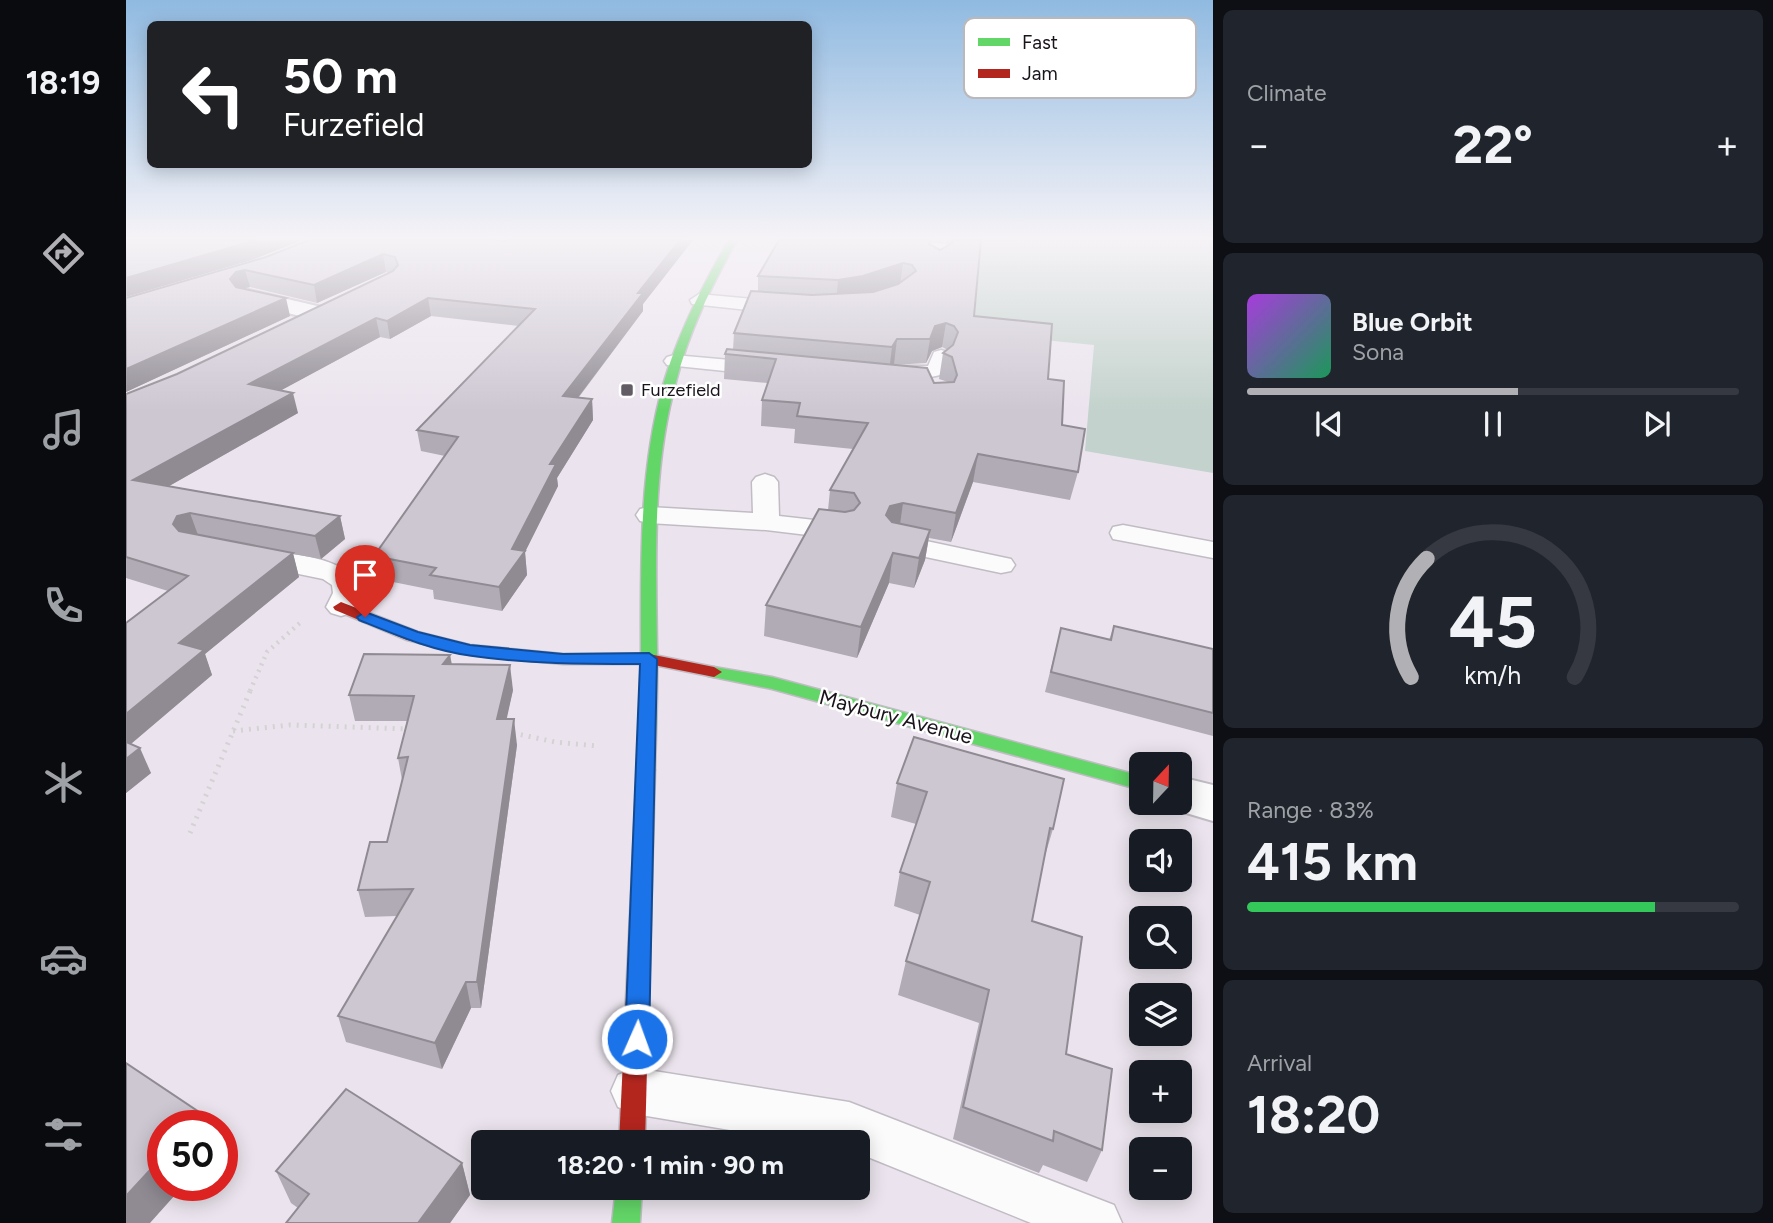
<!DOCTYPE html>
<meta charset="utf-8">
<style>
body{margin:0;font-family:Figtree,sans-serif;background:#20242c;color:#f1f3f6;height:100vh;display:flex;flex-direction:column;font-size:26px;white-space:nowrap}
*{box-sizing:border-box;margin:0}
p{font-size:23px;color:#9ea1a6}
.icon{flex:none;width:38px;height:38px;fill:none;stroke:currentColor;stroke-width:2;stroke-linecap:round;stroke-linejoin:round}
.map{position:relative;flex:1;overflow:hidden}
.sheet{display:flex;flex-direction:column;gap:10px;padding:10px;background:#0d0f14;width:560px}
.sheet>*{flex:none}
.banner{position:absolute;left:21px;top:21px;width:665px;height:147px;border-radius:10px;box-shadow:0 4px 18px #0003;background:#202124;color:#fff;overflow:hidden}
.needle{width:46px;rotate:22deg}
.tools{position:absolute;left:1003px;top:752px;display:grid;gap:14px}
.tools a{display:grid;place-items:center;width:63px;height:63px;border-radius:10px;background:#171b24;box-shadow:0 4px 18px #0003;font-size:35px}
.speed{position:absolute;left:21px;top:1110px;display:flex;gap:14px;font-size:35px;font-weight:700;text-align:center}
.speed>*{display:grid;place-content:center;width:91px;height:91px;border-radius:50%;background:#171b24;box-shadow:0 4px 18px #0003;line-height:1}
.speed .limit{border:10px solid #d22;background:#fff;color:#111}
.pin{position:absolute;display:grid;place-items:center;width:60px;height:60px;color:#fff;margin:-72px -30px;border-radius:50% 50% 50% 0;rotate:-45deg;box-shadow:0 0 7px #0007}
.pin .icon{rotate:45deg}
.me{position:absolute;width:77px;margin:-38px;rotate:2deg;stroke-linejoin:round;filter:drop-shadow(0 0 5px #0008)}
.turn{display:flex;align-items:center;gap:24px;height:147px;padding:0 21px;font-size:32px}
.turn .icon{width:91px;height:91px;stroke-width:2.5}
.turn b{display:block;font-size:49px;line-height:60px}
.big{font-size:52px;font-weight:700;line-height:1.1}
.sheet .widget{flex:1;display:flex;flex-direction:column;justify-content:center;gap:10px;min-width:0;padding:0 24px;border-radius:10px;background:#20242c}
.sheet .dial{align-items:center;gap:0}
.dial svg{height:182px;overflow:visible;fill:none;stroke:#363941;stroke-width:7;stroke-linecap:round;text-anchor:middle}
.dial text{fill:#f1f3f6;stroke:none}
.song{display:flex;align-items:center;gap:21px}
.cover{width:84px;height:84px;border-radius:10px;background:linear-gradient(135deg,hsl(280 70% 55%),hsl(150 70% 35%))}
.played{height:7px;border-radius:4px;background:linear-gradient(90deg,#b1b0b4 55%,#363941 55%)}
.keys{display:flex;justify-content:space-around;direction:ltr}
.heat{display:flex;justify-content:space-between;align-items:center;font-size:38px;direction:ltr}
.charge{height:10px;border-radius:5px;background:linear-gradient(90deg,#34c759 83%,#363941 0)}
.trip{position:absolute;left:345px;top:1130px;width:399px;height:70px;border-radius:10px;background:#171b24;box-shadow:0 4px 18px #0003;font-weight:700;line-height:70px;text-align:center}
main{display:flex;flex:1;min-height:0}
.tab-bar{display:flex;flex-direction:column;width:126px;justify-content:space-around;align-items:center;background:#090b0e;color:#9ea1a6}
.tab-bar .icon{width:49px;height:49px}
.tab-bar .active{color:#b1b0b4}
.tab-bar b{font-size:32px;color:#f1f3f6}
.map>svg:first-child{display:block}
</style>
<main>
<nav class="tab-bar">
<b>18:19</b>
<svg class="icon active" aria-label="directions" viewBox="0 0 24 24"><path d="M12 3l9 9-9 9-9-9zM9 14v-3h6M13 9l2 2-2 2"/></svg>
<svg class="icon" aria-label="music" viewBox="0 0 24 24"><path d="M9 18V5l10-2v13"/><circle cx="6" cy="18" r="3"/><circle cx="16" cy="16" r="3"/></svg>
<svg class="icon" aria-label="phone" viewBox="0 0 24 24"><path d="M5 4h4l2 5-3 2q2 4 5 5l2-3 5 2v4C11 20 4 13 5 4z"/></svg>
<svg class="icon" aria-label="climate" viewBox="0 0 24 24"><path d="M12 3v18M4 7l16 10M4 17L20 7"/></svg>
<svg class="icon" aria-label="car" viewBox="0 0 24 24"><path d="M5 17H2v-5l4-1 3-4h7l3 4 3 1v5h-3M9 17h6M6 11h13"/><circle cx="7" cy="17" r="2"/><circle cx="17" cy="17" r="2"/></svg>
<svg class="icon" aria-label="filters" viewBox="0 0 24 24"><path d="M4 7h16M4 17h16"/><circle cx="9" cy="7" r="2"/><circle cx="15" cy="17" r="2"/></svg>
</nav>
<div class="map">
<svg width="1087" height="1223" viewBox="0 0 1087 1223">
<rect width="100%" height="100%" fill="#ebe4ee"/>
<polygon fill="#c3d2cc" points="856,240 1087,240 1087,473 959,451 968,345 847,333"/>
<g fill="none" stroke-linecap="round" stroke-linejoin="round">
<defs>
<g id="lane">
<polygon points="735,240 790,240 820,244 822,247 820,264 811,269 805,268 802,264 805,251 743,245"/>
<polygon points="573,294 659,302 668,308 659,314 566,304 564,300"/>
<path d="M815,350L822,352L825,356L818,374C798,380 777,379 757,374L754,370L757,366H802L808,352Z"/>
<polygon points="548,355 638,363 645,365 648,369 645,373 638,375 541,365 538,361 541,357"/>
<polygon points="639,474 648,477 652,482 653,516 715,523 724,525 728,531 724,537 715,539 640,530 523,523 514,521 510,515 514,509 523,507 627,513 626,482 630,477"/>
<polygon points="997,525 1087,542 1087,558 987,539 984,533 987,527"/>
<polygon points="772,535 885,559 889,565 885,571 875,573 762,549 758,543 762,537"/>
<path d="M130,549C164,555 226,555 237,593L225,613L215,616L205,613L200,607L207,593L206,585L197,579L120,563L116,557L120,551Z"/>
<polygon points="509,1068 723,1102 988,1205 996,1223 905,1223 732,1153 732,1143 681,1143 509,1114 492,1107 485,1091 492,1075"/>
</g>
<g id="street">
<polygon points="123,290 204,309 207,314 204,319 195,321 115,302 111,297 115,292"/>
<polygon points="1054,777 1087,785 1087,821 1037,806 1036,803 1054,803"/>
</g>
<g id="fast">
<path d="M603,240H611C586,285 563,331 550,382C526,468 530,558 531,647C532,688 530,729 529,770L527,775L520,777L513,775L511,770C512,729 515,689 515,648C515,559 513,471 537,385C552,333 576,286 603,240Z"/>
<polygon points="588,667 646,677 1015,776 1015,790 646,689 582,676 580,672 582,668"/>
<polygon points="490,1188 516,1188 514,1223 486,1223"/>
</g>
<g id="jam">
<polygon points="215,602 292,632 344,645 437,654 523,654 588,667 596,672 588,677 523,664 437,664 344,655 281,640 209,610 207,607"/>
<polygon points="520,763 527,765 529,770 519,1143 493,1143 511,770 513,765"/>
</g>
</defs>
<use href="#lane" stroke="#c1bcc4" stroke-width="3"/>
<use href="#street" stroke="#c1bcc4" stroke-width="4"/>
<use href="#fast" stroke="#c1bcc4" stroke-width="3"/>
<use href="#jam" stroke="#c1bcc4" stroke-width="3"/>
<polyline stroke="#d4d2d4" stroke-width="4.5" stroke-dasharray="2 5" stroke-linecap="butt" points="124,691 141,652 175,622"/>
<g stroke="#d4d2d4" stroke-width="5" stroke-dasharray="2 6" stroke-linecap="butt">
<polyline points="107,731 164,725 284,729"/>
<polyline points="387,733 429,742 472,746"/>
<polyline points="64,833 125,689"/>
</g>
<use href="#lane" fill="#fcfbfc" fill-rule="evenodd"/>
<use href="#street" fill="#fcfbfc" fill-rule="evenodd"/>
<use href="#fast" fill="#63d668" fill-rule="evenodd"/>
<use href="#jam" fill="#b3261e" fill-rule="evenodd"/>
</g>
<g fill="#b0abb5" fill-rule="evenodd">
<polygon points="183,240 376,240 375,241 379,241 381,240 567,240 517,304 517,311 453,397 466,399 467,420 431,478 432,486 399,552 401,575 376,611 308,599 307,590 252,579 248,556 319,456 295,451 291,430 393,326 305,316 264,339 254,337 155,390 172,413 43,486 214,516 219,539 195,559 167,554 173,577 79,654 86,675 5,744 25,773 0,793 0,623 42,591 0,578 0,394 51,374 264,273 260,272 191,303 124,287 119,289 164,316 0,392 0,298 140,257"/>
<path d="M808,240H855L848,316L922,379L952,472L944,500L847,482L825,542L803,538L799,560L788,588L763,583L731,658L638,636L640,605L702,510L704,490L727,449L668,443L669,429L635,426L636,400L642,383L598,379L599,354L607,350L608,333L632,292V276L803,244L814,250L823,245L820,241ZM816,347L822,350L817,353L813,379L822,382L808,383L768,365L800,363L806,351Z"/>
<polygon points="988,626 1087,649 1087,736 919,692 935,628 983,640"/>
<polygon points="324,655 326,664 387,690 380,719 391,745 355,1008 345,1008 316,1069 220,1042 212,1016 271,916 239,917 232,890 261,842 276,780 272,758 281,721 229,721 223,695"/>
<polygon points="771,783 927,829 918,859 906,921 940,1054 976,1150 961,1182 917,1165 913,1173 827,1139 853,1023 772,995 780,961 794,915 768,906 774,872 790,824 765,817"/>
<polygon points="336,1163 344,1195 324,1223 160,1223 172,1208 165,1203 150,1171"/>
</g>
<g fill="#908b93">
<polygon points="130,240 177,240 126,260 0,297 0,278"/>
<polygon points="554,240 567,240 517,304 517,311 438,416 437,396 512,293"/>
<polygon points="257,254 260,272 191,303 188,285"/>
<polygon points="777,263 774,285 710,303 712,280"/>
<polygon points="119,270 124,287 114,289 108,297 104,279 110,272"/>
<polygon points="160,298 164,316 0,392 0,369"/>
<polygon points="302,298 305,316 264,339 261,321"/>
<polygon points="250,318 254,337 128,405 123,384"/>
<polygon points="820,323 816,347 806,351 800,363 804,339 809,326"/>
<polygon points="771,339 768,364 763,372 766,347"/>
<polygon points="167,393 172,413 15,502 7,480"/>
<polygon points="466,399 467,420 431,478 432,486 399,552 401,575 376,611 373,587 386,549 424,464"/>
<polygon points="852,454 847,482 825,542 830,513"/>
<polygon points="777,503 773,532 760,515 764,506"/>
<polygon points="64,513 72,535 59,539 47,524 51,516"/>
<polygon points="214,516 219,539 195,559 189,536"/>
<polygon points="804,530 799,560 788,588 793,558"/>
<polygon points="167,553 173,577 79,654 86,675 0,748 0,714 53,643"/>
<polygon points="767,553 763,583 731,658 735,627"/>
<polygon points="324,655 328,680 317,664"/>
<polygon points="384,665 387,690 375,745 371,719"/>
<polygon points="388,719 391,745 355,1008 351,982"/>
<polygon points="14,748 25,773 0,793 0,759"/>
<polygon points="340,982 345,1008 316,1069 309,1043"/>
<polygon points="76,1114 81,1125 65,1125"/>
<polygon points="37,1156 37,1185 58,1185 24,1223 0,1223 0,1196"/>
<polygon points="336,1163 344,1195 324,1223 292,1223"/>
</g>
<g fill="#cdc7d2" stroke="#908b93" stroke-width="2">
<polygon points="0,240 130,240 0,278"/>
<polygon points="183,240 363,240 379,241 381,240 554,240 512,293 517,293 437,396 466,399 424,464 430,464 386,549 399,551 373,587 304,575 310,568 248,556 332,437 291,430 409,309 302,298 261,321 250,318 123,384 167,393 7,480 214,516 189,536 64,513 51,516 47,524 53,531 167,553 53,643 78,650 0,714 0,623 62,576 0,557 0,394 51,374 267,271 272,265 269,257 257,254 188,285 119,270 110,272 104,279 110,287 160,298 0,369 0,298 140,257"/>
<polygon points="653,240 804,240 803,244 814,250 826,243 826,240 855,240 848,316 926,324 922,379 938,381 936,425 959,429 952,472 852,454 830,513 777,503 764,506 760,515 766,522 804,530 793,558 767,553 735,627 640,605 693,509 719,512 728,510 734,503 728,493 704,490 742,423 671,416 674,403 636,400 650,359 599,354 601,349 801,368 808,383 828,382 831,375 826,357 817,353 827,345 832,332 828,326 820,323 809,326 804,339 771,339 766,347 608,333 625,291 686,295 747,292 772,284 790,271 786,265 777,263 737,276 712,280 632,276"/>
<polygon points="988,626 1087,649 1087,713 925,672 935,628 985,640"/>
<polygon points="238,654 324,655 317,664 384,665 371,719 388,719 351,982 340,982 309,1043 212,1016 287,889 232,890 244,842 261,842 282,757 272,758 288,696 223,695"/>
<polygon points="788,737 938,779 927,829 924,828 906,921 956,937 940,1054 986,1069 976,1150 928,1131 927,1141 837,1107 863,990 780,961 804,882 774,872 801,792 771,783"/>
<polygon points="0,742 14,748 0,759"/>
<polygon points="0,1063 76,1114 65,1125 37,1125 37,1156 0,1196"/>
<polygon points="220,1089 336,1163 292,1223 160,1223 183,1194 150,1171"/>
</g>
<linearGradient id="sky" x2="0" y2="1"><stop stop-color="#90bae1"/><stop offset="0.58" stop-color="#f6f3f7"/><stop offset="1" stop-color="#f6f3f7" stop-opacity="0"/></linearGradient>
<rect width="1087" height="411" fill="url(#sky)"/>
<path fill="#1a73e8" stroke="#114b97" stroke-width="2" d="M239,612L292,632L344,645L437,654L523,653L531,659L523,1039L520,1047L511,1050L503,1047L499,1039L514,664C458,664 402,664 347,656C307,651 270,635 233,620L231,617Z"/>
<rect fill="#625d64" stroke="#fff" stroke-width="2.5" x="494" y="383" width="14" height="14" rx="3.5"/>
<g text-anchor="middle" stroke-width="5" stroke-linejoin="round" paint-order="stroke">
<g font-size="18" fill="#19141a" stroke="#fff" text-anchor="start">
<text x="515" y="396">Furzefield</text>
</g>
<g font-size="21" fill="#19141a" stroke="#fff">
<text transform="translate(770 717) rotate(15)" y="7">Maybury Avenue</text>
</g>
</g>
<rect x="838" y="18" width="232" height="80" rx="10" fill="#fff" stroke="#bab8ba" stroke-width="2"/>
<rect x="852" y="38" width="32" height="8" fill="#63d668"/>
<rect x="852" y="69" width="32" height="9" fill="#b3261e"/>
<g font-size="19" fill="#19141a">
<text x="896" y="49">Fast</text>
<text x="896" y="80">Jam</text>
</g>
</svg>
<div class="tools">
<a><svg class="needle" viewBox="-14 -14 28 28"><path d="M0-13l5 13h-10z" fill="#e53935"/><path d="M0 13l5-13h-10z" fill="#9ea1a6"/></svg></a>
<a><svg class="icon" aria-label="sound" viewBox="0 0 24 24"><path d="M4 9h4l5-4v14l-5-4H4zM17 9q2 3 0 6"/></svg></a>
<a><svg class="icon" aria-label="search" viewBox="0 0 24 24"><circle cx="10" cy="10" r="6"/><path d="M15 15l6 6"/></svg></a>
<a><svg class="icon" aria-label="layers" viewBox="0 0 24 24"><path d="M12 4l9 5-9 5-9-5zM3 14l9 5 9-5"/></svg></a>
<a>+</a>
<a>−</a>
</div>
<div class="speed"><div class="limit">50</div></div>
<div class="pin" style="left:239px;top:617px;background:#d93025"><svg class="icon" aria-label="arrive" viewBox="0 0 24 24"><path d="M6 21V4h12l-3 4 3 4H6"/></svg></div>
<svg class="me" style="left:511px;top:1039px" viewBox="-20 -20 40 40"><circle r="17" fill="#1a73e8" stroke="#fff" stroke-width="3"/><path d="M0-11L8 9 0 5-8 9z" fill="#fff"/></svg>
<div class="trip">18:20 · 1 min · 90 m</div>
<div class="banner">
<div class="turn"><svg class="icon" aria-label="left" viewBox="0 0 24 24"><path d="M17 20v-9H6M10 6l-5 5 5 5"/></svg><div><b>50 m</b>Furzefield</div></div>
</div>
</div>
<section class="sheet">
<div class="widget"><p>Climate</p>
<div class="heat"><a>−</a><b class="big">22°</b><a>+</a></div>
</div>
<div class="widget">
<div class="song"><i class="cover"></i><div><b>Blue Orbit</b><p>Sona</p></div></div>
<div class="played"></div>
<div class="keys"><svg class="icon" aria-label="previous" viewBox="0 0 24 24"><path d="M18 5L8 12l10 7zM5 5v14"/></svg><svg class="icon" aria-label="pause" viewBox="0 0 24 24"><path d="M8 5v14M16 5v14"/></svg><svg class="icon" aria-label="next" viewBox="0 0 24 24"><path d="M6 5l10 7-10 7zM19 5v14"/></svg></div>
</div>
<div class="widget dial"><svg viewBox="0 0 100 80">
<path d="M14 69A42 42 0 1 1 86 69"/>
<path d="M14 69A42 42 0 0 1 21 17" stroke="#b1b0b4"/>
<text x="50" y="56" font-size="32" font-weight="700">45</text>
<text x="50" y="72" font-size="11">km/h</text>
</svg></div>
<div class="widget"><p>Range · 83%</p><b class="big">415 km</b><div class="charge"></div></div>
<div class="widget"><p>Arrival</p><b class="big">18:20</b></div>
</section>
</main>
